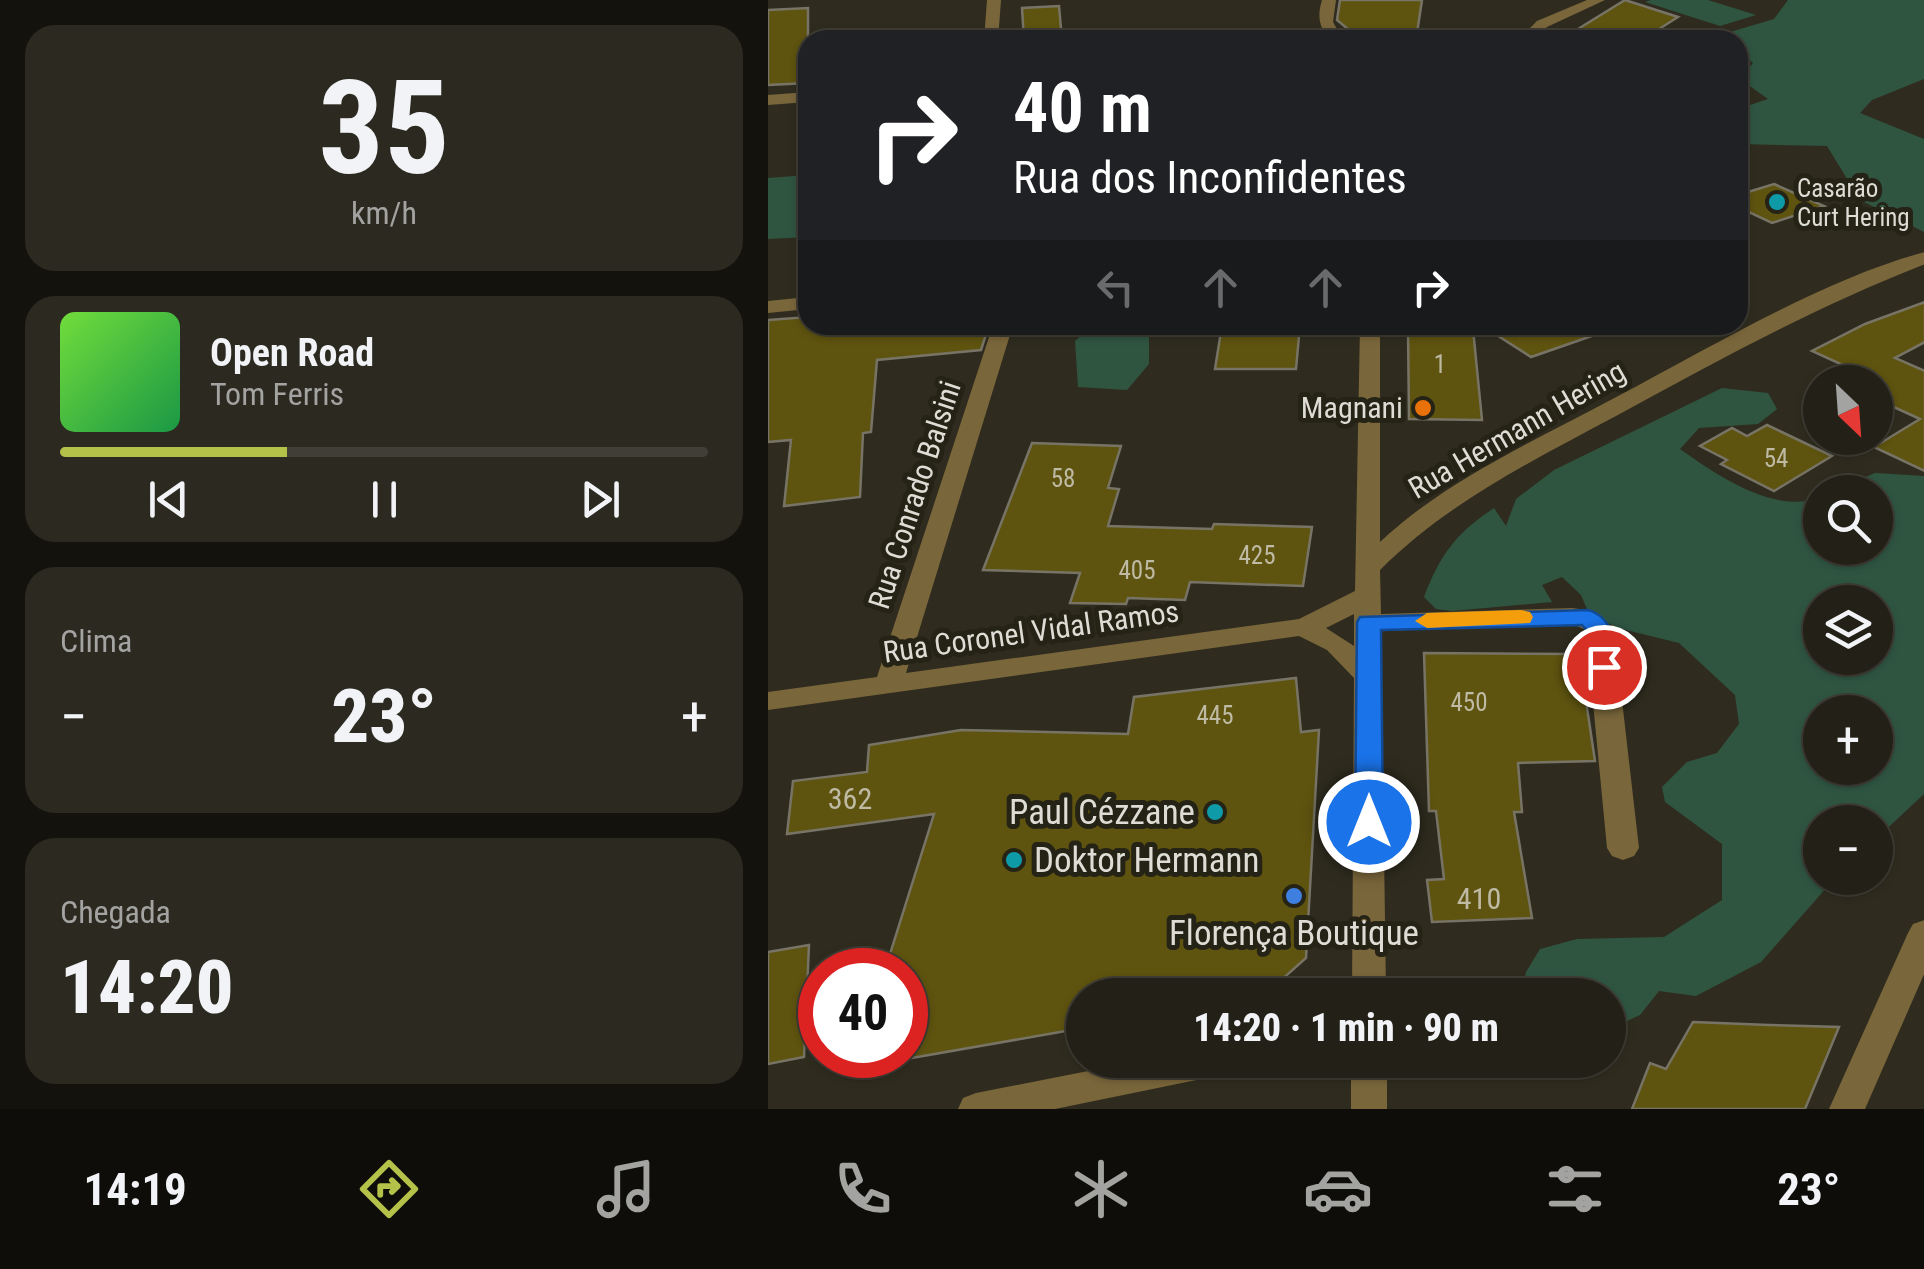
<!DOCTYPE html>
<html lang="pt">
<meta charset="utf-8">
<style>
body{margin:0;font-family:"Roboto Condensed",sans-serif;background:#2b2920;color:#f1f3f6;height:100vh;display:flex;flex-direction:column;font-size:38px;white-space:nowrap}
*{box-sizing:border-box;margin:0}
p{font-size:32px;color:#a3a3a1}
.icon{flex:none;width:55px;height:55px;fill:none;stroke:currentColor;stroke-width:2;stroke-linecap:round;stroke-linejoin:round}
.map{position:relative;flex:1;overflow:hidden}
.side{display:flex;flex-direction:column;gap:25px;padding:25px;background:#13120d;width:768px}
.side>*{flex:none}
.guide{position:absolute;left:30px;top:30px;width:950px;height:305px;border-radius:30px;box-shadow:0 2px 8px #0004,0 0 0 2px #403e36;background:#202124;color:#fff;overflow:hidden}
.needle{width:65px;rotate:155deg}
.controls{position:absolute;left:1035px;top:365px;display:grid;gap:20px}
.controls a{display:grid;place-items:center;width:90px;height:90px;border-radius:50%;background:#232117;box-shadow:0 2px 8px #0004,0 0 0 2px #403e36;font-size:50px}
.speed{position:absolute;left:30px;top:948px;display:flex;gap:20px;font-size:50px;font-weight:700;text-align:center}
.speed>*{display:grid;place-content:center;width:130px;height:130px;border-radius:50%;background:#232117;box-shadow:0 2px 8px #0004,0 0 0 2px #403e36;line-height:1}
.speed .limit{border:15px solid #d22;background:#fff;color:#111}
.pin{position:absolute;display:grid;place-items:center;width:85px;height:85px;color:#fff;margin:-42px;border:5px solid #fff;border-radius:50%;box-shadow:0 2px 10px #0007}
.me{position:absolute;width:110px;margin:-55px;rotate:0deg;stroke-linejoin:round;filter:drop-shadow(0 0 8px #0008)}
.turn{display:flex;align-items:center;gap:35px;height:210px;padding:0 50px;font-size:45px}
.turn .icon{width:130px;height:130px;stroke-width:2.5}
.turn b{display:block;font-size:70px;line-height:85px}
.lanes{display:flex;align-items:center;height:95px;padding:0 50px;background:#0003;justify-content:center;gap:50px;direction:ltr}
.lanes .off{opacity:.35}
.big{font-size:75px;font-weight:800;line-height:1.1}
.side .tile{flex:1;display:flex;flex-direction:column;justify-content:center;gap:15px;min-width:0;padding:0 35px;border-radius:30px;background:#2b2920}
.side .dial{align-items:center;gap:0}
.dial b{font-size:130px;line-height:1}
.song{display:flex;align-items:center;gap:30px}
.cover{width:120px;height:120px;border-radius:15px;background:linear-gradient(135deg,hsl(100 70% 55%),hsl(140 70% 35%))}
.played{height:10px;border-radius:5px;background:linear-gradient(90deg,#b5c249 35%,#403e36 35%)}
.keys{display:flex;justify-content:space-around;direction:ltr}
.heat{display:flex;justify-content:space-between;align-items:center;font-size:55px;direction:ltr}
.trip{position:absolute;left:298px;top:978px;width:560px;height:100px;border-radius:50px;background:#232117;box-shadow:0 2px 8px #0004,0 0 0 2px #403e36;font-weight:800;line-height:100px;text-align:center}
.menu{display:flex;height:160px;justify-content:space-around;align-items:center;background:#0e0d09;color:#a3a3a1}
.menu .icon{width:70px;height:70px}
.menu .active{color:#b5c249}
.menu b{font-size:45px;color:#f1f3f6}
main{display:flex;flex:1;min-height:0}
.map>svg:first-child{display:block}
</style>
<main>
<section class="side">
<div class="tile dial"><b>35</b><p>km/h</p></div>
<div class="tile">
<div class="song"><i class="cover"></i><div><b>Open Road</b><p>Tom Ferris</p></div></div>
<div class="played"></div>
<div class="keys"><svg class="icon" aria-label="previous" viewBox="0 0 24 24"><path d="M18 5L8 12l10 7zM5 5v14"/></svg><svg class="icon" aria-label="pause" viewBox="0 0 24 24"><path d="M8 5v14M16 5v14"/></svg><svg class="icon" aria-label="next" viewBox="0 0 24 24"><path d="M6 5l10 7-10 7zM19 5v14"/></svg></div>
</div>
<div class="tile"><p>Clima</p>
<div class="heat"><a>−</a><b class="big">23°</b><a>+</a></div>
</div>
<div class="tile"><p>Chegada</p><b class="big">14:20</b></div>
</section>
<div class="map">
<svg width="1157" height="1109" viewBox="0 0 1157 1109">
<rect width="100%" height="100%" fill="#2f2c1f"/>
<g fill="#2f5541" fill-rule="evenodd">
<polygon points="883,0 940,0 988,15 952,26 877,2"/>
<polygon points="1020,0 1156,0 1156,79 1104,100 1092,113 1156,139 1156,232 1092,200 1059,146 970,144 970,109 1000,99 972,79 985,63 970,51 970,40 942,38 1006,19"/>
<polygon points="40,175 40,237 0,239 0,178"/>
<polygon points="325,325 394,325 381,333 381,364 359,390 310,387 307,341"/>
<path d="M954,388L1000,393L1009,409L990,424L931,428L912,449C947,474 1008,516 1052,497V548H1108V492H1062L1107,473L1156,476V794L1108,839V822H1052V878H1067L993,962L928,996L891,991L872,1015L840,1030V995H753L758,972L772,949L809,939L896,937L954,900V844L897,802L894,787L919,762L949,753L971,724L967,695L911,643L850,628L821,614L813,595L794,577L774,585L784,602L684,611L668,609L656,597C672,555 688,533 726,508L738,526L748,499L786,470ZM1052,602H1108V658H1052ZM1052,712H1108V768H1052Z"/>
</g>
<g fill="#5e530f" stroke="#777466" stroke-width="2.5">
<polygon points="572,0 654,0 648,40 593,40 569,20"/>
<polygon points="857,0 910,17 874,40 810,29"/>
<polygon points="291,6 294,40 256,40 254,8"/>
<polygon points="40,8 40,83 0,85 0,10"/>
<polygon points="1006,184 1056,206 1004,223 970,207 970,195"/>
<polygon points="1157,302 1157,342 1127,358 1157,371 1157,471 1106,447 1152,419 1108,399 1108,382 1093,382 1078,376 1088,371 1044,351 1097,324"/>
<polygon points="40,317 40,325 221,325 213,350 109,360 103,432 95,433 92,497 16,506 23,440 0,442 0,320"/>
<polygon points="454,325 532,325 528,369 447,369"/>
<polygon points="713,325 841,325 841,330 763,357"/>
<polygon points="640,329 705,329 714,420 641,419"/>
<polygon points="999,425 1064,456 1006,491 953,464 959,460 932,446 964,428 979,436"/>
<polygon points="264,443 353,446 340,488 351,489 340,526 444,529 446,524 544,527 535,586 422,582 417,600 360,598 358,604 302,603 312,573 215,570"/>
<polygon points="656,653 811,654 827,761 750,763 754,812 746,812 764,918 664,922 659,880 676,879 668,811 661,811"/>
<polygon points="528,678 533,732 551,730 538,958 501,991 480,995 315,995 315,1028 138,1059 138,970 117,970 166,814 19,834 25,781 99,772 101,745 193,730 360,734 366,697"/>
<polygon points="41,945 36,1057 0,1064 0,952"/>
<polygon points="925,1022 1001,1025 1071,1027 1037,1109 864,1109 882,1063 898,1069"/>
</g>
<g fill="none" stroke-linecap="round" stroke-linejoin="round">
<g fill="#7a663b" fill-rule="evenodd">
<polygon points="219,0 233,0 230,40 216,40"/>
<path d="M554,0H568L565,22L575,40H561C551,26 549,16 554,0Z"/>
<polygon points="819,0 837,0 779,27 771,34 773,40 759,40 757,33 769,21"/>
<polygon points="40,92 40,102 0,105 0,95"/>
<path d="M1157,252V264C1049,306 949,361 848,416C764,461 680,502 612,570L613,614L804,608C823,610 835,615 846,631L871,848L866,856L855,860L844,856L839,848L818,630L804,624L613,631L618,995H584L586,678L559,650L531,636L0,710V692L109,677L225,325H245L138,673L531,619L587,591L592,325H612V542C680,478 771,439 852,395C943,347 1058,278 1157,252ZM586,614V646L558,628Z"/>
<polygon points="40,297 40,309 0,313 0,301"/>
<polygon points="1157,920 1157,972 1097,1109 1061,1109 1140,933 1145,924"/>
<polygon points="376,1060 471,1060 466,1071 453,1075 287,1109 190,1109 195,1098 208,1093"/>
<rect x="583" y="1060" width="36" height="49"/>
</g>
</g>
<path fill="#1a73e8" stroke="#114b97" stroke-width="2.5" d="M820,610C844,616 855,652 845,673H828L821,633L814,625L613,630L615,822L611,829H591L587,822L589,622L592,617Z"/>
<polygon fill="#f59e0b" points="753,610 762,612 765,617 762,623 659,628 647,621 659,613"/>
<g fill="#0f9aa8" stroke="#252316" stroke-width="4">
<circle cx="1009" cy="202" r="10"/>
<circle cx="447" cy="812" r="10"/>
<circle cx="246" cy="860" r="10"/>
</g>
<circle fill="#e8710a" stroke="#252316" stroke-width="4" cx="655" cy="408" r="10"/>
<circle fill="#3f7fe0" stroke="#252316" stroke-width="4" cx="526" cy="896" r="10"/>
<g text-anchor="middle" stroke-width="10" stroke-linejoin="round" paint-order="stroke">
<g font-size="25" fill="#deddd5" stroke="#252316" text-anchor="start">
<text x="1029" y="197">Casarão<tspan x="1029" dy="29">Curt Hering</tspan></text>
</g>
<g font-size="25" fill="#bebaa4">
<text x="672" y="373">1</text>
<text x="1008" y="467">54</text>
<text x="295" y="487">58</text>
<text x="489" y="564">425</text>
<text x="369" y="579">405</text>
<text x="701" y="711">450</text>
<text x="447" y="724">445</text>
</g>
<g font-size="30" fill="#deddd5" stroke="#252316" text-anchor="end">
<text x="635" y="418">Magnani</text>
</g>
<g font-size="30" fill="#deddd5" stroke="#252316">
<text transform="translate(749 430) rotate(-30)" y="10">Rua Hermann Hering</text>
<text transform="translate(147 495) rotate(-72)" y="10">Rua Conrado Balsini</text>
<text transform="translate(263 632) rotate(-8)" y="10">Rua Coronel Vidal Ramos</text>
</g>
<g font-size="30" fill="#bebaa4">
<text x="82" y="809">362</text>
<text x="711" y="909">410</text>
</g>
<g font-size="35" fill="#deddd5" stroke="#252316" text-anchor="end">
<text x="427" y="824">Paul Cézzane</text>
<text x="266" y="872" text-anchor="start">Doktor Hermann</text>
<text x="526" y="945" text-anchor="middle">Florença Boutique</text>
</g>
</g>
</svg>
<div class="controls">
<a><svg class="needle" viewBox="-14 -14 28 28"><path d="M0-13l5 13h-10z" fill="#e53935"/><path d="M0 13l5-13h-10z" fill="#a3a3a1"/></svg></a>
<a><svg class="icon" aria-label="search" viewBox="0 0 24 24"><circle cx="10" cy="10" r="6"/><path d="M15 15l6 6"/></svg></a>
<a><svg class="icon" aria-label="layers" viewBox="0 0 24 24"><path d="M12 4l9 5-9 5-9-5zM3 14l9 5 9-5"/></svg></a>
<a>+</a>
<a>−</a>
</div>
<div class="speed"><div class="limit">40</div></div>
<div class="pin" style="left:836px;top:667px;background:#d93025"><svg class="icon" aria-label="arrive" viewBox="0 0 24 24"><path d="M6 21V4h12l-3 4 3 4H6"/></svg></div>
<svg class="me" style="left:601px;top:822px" viewBox="-20 -20 40 40"><circle r="17" fill="#1a73e8" stroke="#fff" stroke-width="3"/><path d="M0-11L8 9 0 5-8 9z" fill="#fff"/></svg>
<div class="trip">14:20 · 1 min · 90 m</div>
<div class="guide">
<div class="turn"><svg class="icon" aria-label="right" viewBox="0 0 24 24"><path d="M7 20v-9h11M14 6l5 5-5 5"/></svg><div><b>40 m</b>Rua dos Inconfidentes</div></div>
<div class="lanes"><svg class="icon off" aria-label="left" viewBox="0 0 24 24"><path d="M17 20v-9H6M10 6l-5 5 5 5"/></svg><svg class="icon off" aria-label="ahead" viewBox="0 0 24 24"><path d="M12 20V5M6 11l6-6 6 6"/></svg><svg class="icon off" aria-label="ahead" viewBox="0 0 24 24"><path d="M12 20V5M6 11l6-6 6 6"/></svg><svg class="icon" aria-label="right" viewBox="0 0 24 24"><path d="M7 20v-9h11M14 6l5 5-5 5"/></svg></div>
</div>
</div>
</main>
<nav class="menu">
<b>14:19</b>
<svg class="icon active" aria-label="directions" viewBox="0 0 24 24"><path d="M12 3l9 9-9 9-9-9zM9 14v-3h6M13 9l2 2-2 2"/></svg>
<svg class="icon" aria-label="music" viewBox="0 0 24 24"><path d="M9 18V5l10-2v13"/><circle cx="6" cy="18" r="3"/><circle cx="16" cy="16" r="3"/></svg>
<svg class="icon" aria-label="phone" viewBox="0 0 24 24"><path d="M5 4h4l2 5-3 2q2 4 5 5l2-3 5 2v4C11 20 4 13 5 4z"/></svg>
<svg class="icon" aria-label="climate" viewBox="0 0 24 24"><path d="M12 3v18M4 7l16 10M4 17L20 7"/></svg>
<svg class="icon" aria-label="car" viewBox="0 0 24 24"><path d="M5 17H2v-5l4-1 3-4h7l3 4 3 1v5h-3M9 17h6M6 11h13"/><circle cx="7" cy="17" r="2"/><circle cx="17" cy="17" r="2"/></svg>
<svg class="icon" aria-label="filters" viewBox="0 0 24 24"><path d="M4 7h16M4 17h16"/><circle cx="9" cy="7" r="2"/><circle cx="15" cy="17" r="2"/></svg>
<b>23°</b>
</nav>
